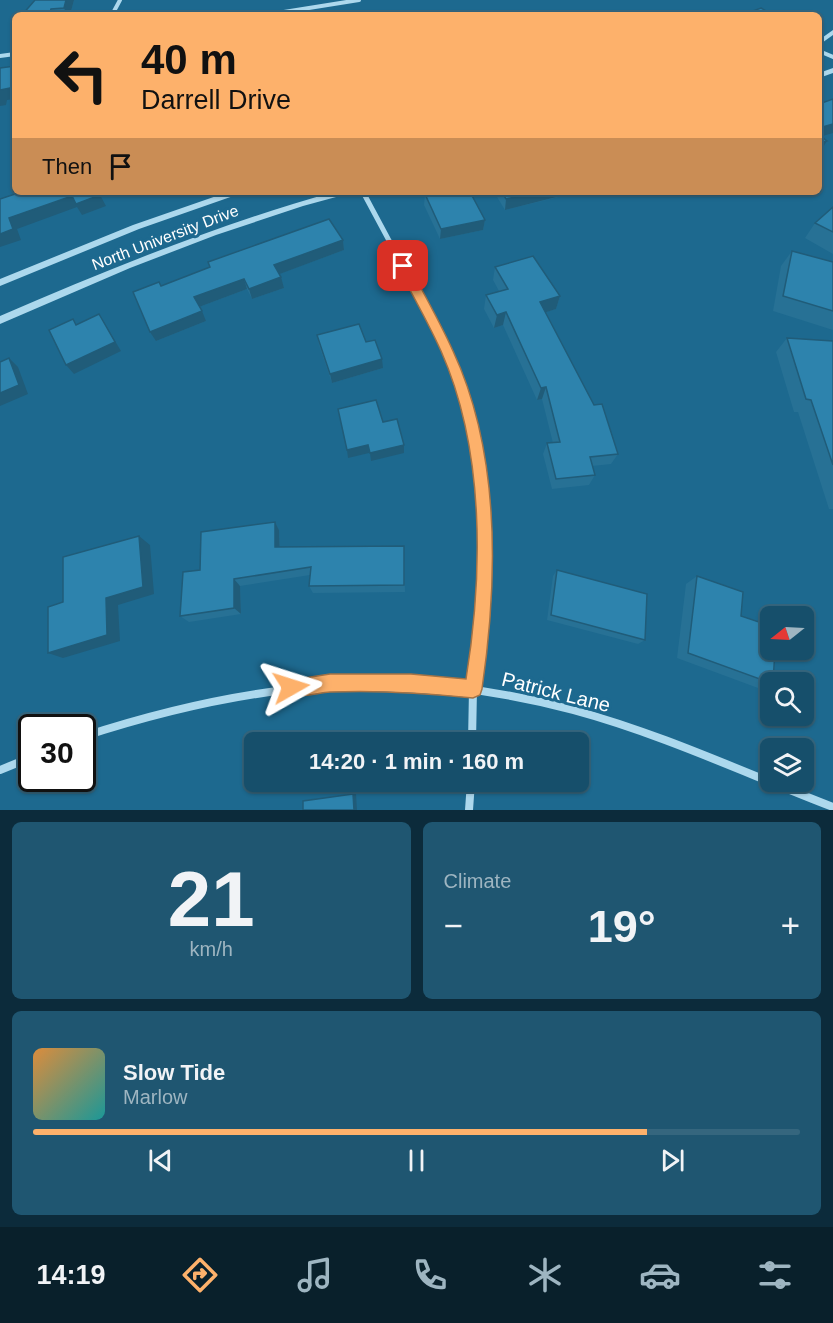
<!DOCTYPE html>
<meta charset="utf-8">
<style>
body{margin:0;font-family:Arial,sans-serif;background:#1f5671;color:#f1f3f6;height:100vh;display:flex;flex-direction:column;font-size:22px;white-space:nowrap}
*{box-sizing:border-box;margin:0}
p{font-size:20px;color:#9eb5c1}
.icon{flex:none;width:33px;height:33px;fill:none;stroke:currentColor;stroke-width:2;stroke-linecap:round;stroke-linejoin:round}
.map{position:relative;height:810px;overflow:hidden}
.panel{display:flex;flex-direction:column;gap:12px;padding:12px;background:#0c2b3b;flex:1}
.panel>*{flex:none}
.banner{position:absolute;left:12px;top:12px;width:810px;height:183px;border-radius:9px;box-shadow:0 2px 4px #0004,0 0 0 2px #35667e;background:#fdb16b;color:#111;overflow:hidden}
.needle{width:39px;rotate:252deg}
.buttons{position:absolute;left:760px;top:606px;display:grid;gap:12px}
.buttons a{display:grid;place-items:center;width:54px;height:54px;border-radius:9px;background:#164f6b;box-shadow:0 2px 4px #0004,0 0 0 2px #35667e;font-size:30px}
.speed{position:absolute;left:18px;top:714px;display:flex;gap:12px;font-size:30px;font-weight:700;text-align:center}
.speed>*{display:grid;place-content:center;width:78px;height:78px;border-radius:50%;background:#164f6b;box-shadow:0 2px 4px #0004,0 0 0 2px #35667e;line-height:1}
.speed .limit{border:3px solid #111;border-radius:9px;background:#fff;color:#111}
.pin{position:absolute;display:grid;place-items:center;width:51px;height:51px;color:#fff;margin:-26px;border-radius:12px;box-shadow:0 3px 9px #0006}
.me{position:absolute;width:66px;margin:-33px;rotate:84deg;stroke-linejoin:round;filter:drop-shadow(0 0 4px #0008)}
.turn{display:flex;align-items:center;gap:21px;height:126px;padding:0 30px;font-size:27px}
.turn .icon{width:78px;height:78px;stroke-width:2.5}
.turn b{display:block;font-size:42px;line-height:51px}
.then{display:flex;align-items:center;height:57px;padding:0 30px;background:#0003;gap:12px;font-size:22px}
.big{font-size:45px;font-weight:600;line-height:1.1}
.panel .card{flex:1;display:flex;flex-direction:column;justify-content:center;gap:9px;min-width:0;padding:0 21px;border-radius:9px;background:#1f5671}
.panel .dial{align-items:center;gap:0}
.dial b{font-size:78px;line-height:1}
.song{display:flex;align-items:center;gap:18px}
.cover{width:72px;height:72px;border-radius:9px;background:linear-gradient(135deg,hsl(30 70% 55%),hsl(180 70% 35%))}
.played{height:6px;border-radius:3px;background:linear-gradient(90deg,#fdb16b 80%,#35667e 80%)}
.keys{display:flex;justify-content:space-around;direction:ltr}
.heat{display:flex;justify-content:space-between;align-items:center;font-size:33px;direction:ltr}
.panel .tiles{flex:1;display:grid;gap:12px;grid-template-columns:1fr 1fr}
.card:last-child{grid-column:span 2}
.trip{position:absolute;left:244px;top:732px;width:345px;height:60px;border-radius:9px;background:#164f6b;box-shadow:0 2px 4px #0004,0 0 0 2px #35667e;font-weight:600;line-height:60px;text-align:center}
.tab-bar{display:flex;height:96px;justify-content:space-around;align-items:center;background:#09202b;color:#9eb5c1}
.tab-bar .icon{width:42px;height:42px}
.tab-bar .active{color:#fdb16b}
.tab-bar b{font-size:27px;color:#f1f3f6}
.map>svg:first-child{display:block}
</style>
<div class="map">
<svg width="833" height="810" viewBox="0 0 833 810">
<rect width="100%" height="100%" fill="#1d698f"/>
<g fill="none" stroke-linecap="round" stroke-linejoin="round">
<g stroke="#acd8ed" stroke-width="4">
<polyline points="112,15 120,0"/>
<polyline points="265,15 359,0"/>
<polyline points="819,51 833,57"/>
<polyline points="0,56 15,54"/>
</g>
<polyline stroke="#acd8ed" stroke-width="5" points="363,192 430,317"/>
<path stroke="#acd8ed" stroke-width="6" d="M429,316C465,384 483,459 486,537"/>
<g stroke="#acd8ed" stroke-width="8">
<path d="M82,737C247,683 404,664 573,710C662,734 747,774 833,807"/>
<polyline points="472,742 473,689 483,628 486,535"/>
<polyline points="0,770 32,757"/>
<polyline points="469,810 471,782"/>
</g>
<g fill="#acd8ed" fill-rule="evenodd">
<polygon points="833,30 833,35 819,45 819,40"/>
<polygon points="833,68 833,73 819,78 819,73"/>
<polygon points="228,192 240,192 239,194 139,229 0,286 0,279 133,225"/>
<path d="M334,192H348L347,194L303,206L216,235L130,268L0,324V316C109,269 219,224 334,192Z"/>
</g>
</g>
<g fill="#277195">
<polygon points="74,0 70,15 22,15"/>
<polygon points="494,192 588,192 577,195 575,193 505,210"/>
<polygon points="450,193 485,220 483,230 440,239 424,205 425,194"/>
<polygon points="833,207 833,254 805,238 815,223"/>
<polygon points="343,240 344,250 279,274 284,288 252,299 247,289 199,307 206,321 156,341 161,286"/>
<polygon points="792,251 833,262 833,330 773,311 781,266"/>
<polygon points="495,267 560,296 556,309 546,312 618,454 611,464 592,466 595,475 589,485 552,489 543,454 547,443 553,443 542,399 537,400 503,325 494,328 484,309 486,295 499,291 493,280"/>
<polygon points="317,335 366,342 383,368 332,383 319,345"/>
<polygon points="787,338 833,341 833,509 829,509 798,412 794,412 776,352"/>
<polygon points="275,522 279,530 280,547 404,546 405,592 313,593 309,586 310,575 240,586 241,614 189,622 180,616 200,570"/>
<polygon points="557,570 645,640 638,644 547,620 553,576"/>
<polygon points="697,576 771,682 771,684 758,688 677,658 686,584"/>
</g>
<g fill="#205c79">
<polygon points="66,0 74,0 70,15 67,15 64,8"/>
<polygon points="15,87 15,99 7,100 6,105 0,106 0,90"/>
<polygon points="833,124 833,133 819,137 819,128"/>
<polygon points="827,141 820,152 819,152 819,143"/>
<polygon points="536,192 576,192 505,210 506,199"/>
<polygon points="577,192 588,192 577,195"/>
<polygon points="100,195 106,206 82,215 77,207 17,229 21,240 0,247 0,234 9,218 72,196"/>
<polygon points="485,220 483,230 440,239 441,229"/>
<polygon points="343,240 344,250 277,275 274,265"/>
<polygon points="281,277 284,288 252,299 249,289"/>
<polygon points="244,279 247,289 199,307 194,297"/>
<polygon points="560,296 556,309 537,315 540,302"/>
<polygon points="202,311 206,321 156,341 150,332"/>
<polygon points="506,312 503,325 494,328 497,315"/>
<polygon points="99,314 121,351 74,374 66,365"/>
<polygon points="9,358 18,367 28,394 0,406 0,393"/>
<polygon points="382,359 383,368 332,383 330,374"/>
<polygon points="546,387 542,399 537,400 541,388"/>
<polygon points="368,445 369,453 348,458 347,450"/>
<polygon points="404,445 404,453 371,461 370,453"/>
<polygon points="275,522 279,530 280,555 275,547"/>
<polygon points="139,536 150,545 154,594 118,605 120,641 63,658 48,653 106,598"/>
<polygon points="234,579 240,586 241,614 234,608"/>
<polygon points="353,794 356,794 357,810 354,810"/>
</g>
<g fill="#2d83ad" stroke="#205c79" stroke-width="1.5">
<polygon points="35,0 66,0 64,8 51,9 49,15 22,15"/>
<polygon points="761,8 773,15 742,15"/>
<polygon points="356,11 358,15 334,15"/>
<polygon points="15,66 15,87 0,90 0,94 0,68"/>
<polygon points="833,99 833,124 819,128 819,104"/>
<polygon points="819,135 827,141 819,143"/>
<polygon points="21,192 98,192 100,195 76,204 72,196 9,218 13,229 0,234 0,199"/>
<polygon points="436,192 449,192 450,193 470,192 485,220 441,229 425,194"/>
<polygon points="502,192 536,192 506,199"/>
<polygon points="833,207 833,232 815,223"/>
<polygon points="329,219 343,240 274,265 281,277 249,289 244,279 194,297 202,311 150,332 133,292 159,282 161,286 210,267 208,262"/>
<polygon points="792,251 833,262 833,311 783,296"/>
<polygon points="533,256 560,296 540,302 594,405 602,404 618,454 590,457 595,475 556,479 547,443 560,442 546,387 541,388 506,312 497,315 486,295 508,289 495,267"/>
<polygon points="99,314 115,342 66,365 49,330 73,319 76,325"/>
<polygon points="359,324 366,342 375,340 382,359 330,374 317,335"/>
<polygon points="787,338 833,341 833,465 811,400 806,399"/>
<polygon points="9,358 19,385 0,393 0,362"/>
<polygon points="376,400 383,422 397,419 404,445 370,453 368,445 347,450 338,409"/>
<polygon points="275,522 275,547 404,546 404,585 309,586 311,567 234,579 234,608 180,616 183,572 200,570 201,532"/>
<polygon points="139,536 143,587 106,598 107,635 48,653 48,607 63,602 63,557"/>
<polygon points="557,570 647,594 645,640 551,615"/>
<polygon points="697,576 743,592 741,616 771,626 771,650 775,650 773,682 771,683 688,653"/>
<polygon points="353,794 354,810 303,810 303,801"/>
</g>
<path fill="#fdb16b" stroke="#a47346" stroke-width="1.5" d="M403,262L409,266C424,294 440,322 453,351C501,454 498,580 482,689L480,695L473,698C426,693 378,690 330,692C316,693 298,699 285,693L282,687L285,681L330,674H411L466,679C483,574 485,450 441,351C428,322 412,294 397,266Z"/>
<g text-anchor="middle" stroke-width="6" stroke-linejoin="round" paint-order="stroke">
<g font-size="16" fill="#fff" stroke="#1d698f">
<text transform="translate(165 237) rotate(-21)" y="6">North University Drive</text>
</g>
<g font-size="20" fill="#fff" stroke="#1d698f">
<text transform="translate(556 692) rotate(14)" y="7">Patrick Lane</text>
</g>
</g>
</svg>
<div class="buttons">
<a><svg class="needle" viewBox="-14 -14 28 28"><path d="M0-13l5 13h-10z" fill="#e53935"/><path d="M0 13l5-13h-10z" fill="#9eb5c1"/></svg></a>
<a><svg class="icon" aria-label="search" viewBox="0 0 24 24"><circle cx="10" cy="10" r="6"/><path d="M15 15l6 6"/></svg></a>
<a><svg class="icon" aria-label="layers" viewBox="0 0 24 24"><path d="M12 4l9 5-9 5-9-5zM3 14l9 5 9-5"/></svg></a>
</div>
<div class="speed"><div class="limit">30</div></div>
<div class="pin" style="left:403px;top:266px;background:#d93025"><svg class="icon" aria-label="arrive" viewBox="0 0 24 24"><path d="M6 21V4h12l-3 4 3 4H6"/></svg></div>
<svg class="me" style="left:291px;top:687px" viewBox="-20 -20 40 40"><path d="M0-17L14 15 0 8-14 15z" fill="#fdb16b" stroke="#fff" stroke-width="4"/></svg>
<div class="trip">14:20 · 1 min · 160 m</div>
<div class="banner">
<div class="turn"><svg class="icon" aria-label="left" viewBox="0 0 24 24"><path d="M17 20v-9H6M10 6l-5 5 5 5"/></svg><div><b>40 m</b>Darrell Drive</div></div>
<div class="then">Then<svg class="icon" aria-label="arrive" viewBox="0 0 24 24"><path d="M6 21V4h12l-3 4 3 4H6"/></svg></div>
</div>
</div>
<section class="panel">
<div class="tiles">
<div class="card dial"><b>21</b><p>km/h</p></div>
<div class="card"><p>Climate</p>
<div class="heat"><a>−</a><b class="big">19°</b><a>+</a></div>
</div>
<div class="card">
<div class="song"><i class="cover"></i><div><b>Slow Tide</b><p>Marlow</p></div></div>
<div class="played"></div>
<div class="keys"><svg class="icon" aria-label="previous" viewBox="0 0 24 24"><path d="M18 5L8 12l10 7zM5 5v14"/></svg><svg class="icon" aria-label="pause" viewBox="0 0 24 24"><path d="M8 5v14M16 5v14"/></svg><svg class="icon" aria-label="next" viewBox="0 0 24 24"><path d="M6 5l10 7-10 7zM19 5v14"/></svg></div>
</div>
</div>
</section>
<nav class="tab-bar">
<b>14:19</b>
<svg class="icon active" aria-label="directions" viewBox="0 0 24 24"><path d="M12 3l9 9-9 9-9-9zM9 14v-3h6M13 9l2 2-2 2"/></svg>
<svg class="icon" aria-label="music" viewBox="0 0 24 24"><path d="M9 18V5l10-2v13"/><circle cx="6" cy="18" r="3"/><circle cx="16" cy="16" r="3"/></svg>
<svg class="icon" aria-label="phone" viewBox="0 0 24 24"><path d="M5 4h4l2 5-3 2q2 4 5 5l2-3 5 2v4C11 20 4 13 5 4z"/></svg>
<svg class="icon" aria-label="climate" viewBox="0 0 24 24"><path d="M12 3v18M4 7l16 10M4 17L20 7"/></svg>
<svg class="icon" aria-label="car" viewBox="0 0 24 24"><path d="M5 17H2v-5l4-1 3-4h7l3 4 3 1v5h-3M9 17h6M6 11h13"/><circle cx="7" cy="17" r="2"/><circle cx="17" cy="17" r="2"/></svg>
<svg class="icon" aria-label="filters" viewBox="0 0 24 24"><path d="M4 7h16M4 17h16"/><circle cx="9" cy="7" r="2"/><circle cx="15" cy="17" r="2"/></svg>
</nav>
